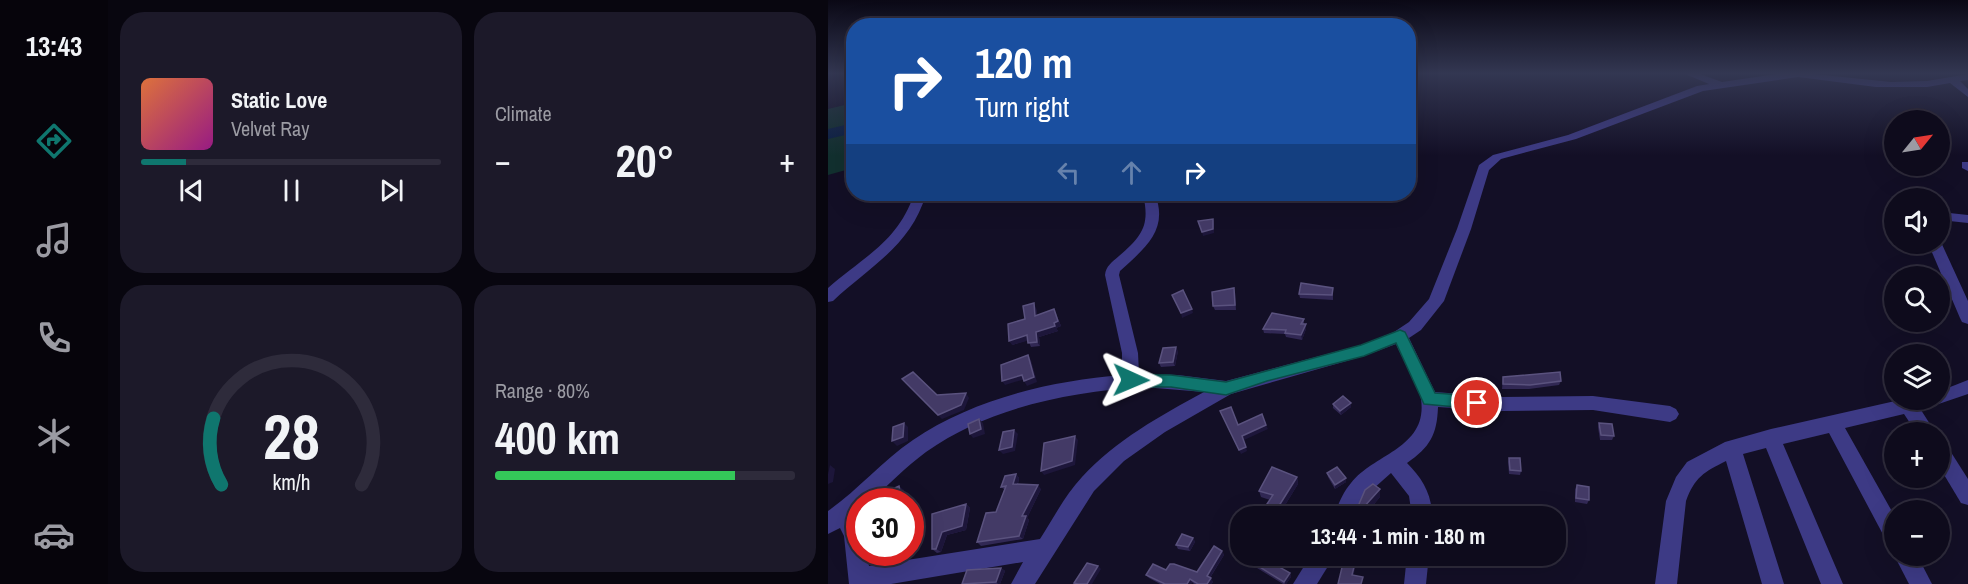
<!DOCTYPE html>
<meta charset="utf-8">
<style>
body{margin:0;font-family:"Archivo Narrow",sans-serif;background:#1c1929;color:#f1f3f6;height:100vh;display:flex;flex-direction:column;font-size:22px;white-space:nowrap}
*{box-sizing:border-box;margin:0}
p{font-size:20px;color:#9b9ba3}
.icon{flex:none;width:33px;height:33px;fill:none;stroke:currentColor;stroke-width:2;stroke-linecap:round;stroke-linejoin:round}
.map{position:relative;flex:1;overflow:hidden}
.drawer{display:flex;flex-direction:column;gap:12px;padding:12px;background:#08060f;width:720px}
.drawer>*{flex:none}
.banner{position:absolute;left:18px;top:18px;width:570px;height:183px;border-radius:24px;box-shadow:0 6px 24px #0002,0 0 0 2px #2e2b3b;background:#1a4fa0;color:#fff;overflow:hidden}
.needle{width:39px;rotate:60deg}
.fabs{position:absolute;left:1056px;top:110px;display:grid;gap:12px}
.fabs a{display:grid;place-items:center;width:66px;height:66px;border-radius:50%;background:#0e0b1c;box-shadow:0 6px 24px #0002,0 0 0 2px #2e2b3b;font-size:30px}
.speed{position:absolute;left:18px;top:488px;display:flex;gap:12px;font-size:30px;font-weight:700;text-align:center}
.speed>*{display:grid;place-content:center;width:78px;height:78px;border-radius:50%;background:#0e0b1c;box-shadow:0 6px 24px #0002,0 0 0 2px #2e2b3b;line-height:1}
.speed .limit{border:9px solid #d22;background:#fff;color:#111}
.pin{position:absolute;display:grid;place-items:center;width:51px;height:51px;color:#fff;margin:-26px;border:3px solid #fff;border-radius:50%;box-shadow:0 2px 6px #0007}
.me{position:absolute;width:66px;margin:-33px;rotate:91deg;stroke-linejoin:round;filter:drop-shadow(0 0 4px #0008)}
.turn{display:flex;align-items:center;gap:21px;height:126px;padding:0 30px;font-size:27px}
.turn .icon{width:78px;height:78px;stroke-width:2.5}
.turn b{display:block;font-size:42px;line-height:51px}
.lanes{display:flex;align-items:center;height:57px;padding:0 30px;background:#0003;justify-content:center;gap:30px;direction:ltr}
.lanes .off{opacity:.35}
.big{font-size:45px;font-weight:700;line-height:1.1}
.drawer .card{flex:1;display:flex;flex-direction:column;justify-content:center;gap:9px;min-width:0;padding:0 21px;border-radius:24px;background:#1c1929}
.drawer .dial{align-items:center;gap:0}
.dial svg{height:156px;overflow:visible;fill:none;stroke:#2e2b3b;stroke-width:7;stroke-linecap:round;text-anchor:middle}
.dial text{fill:#f1f3f6;stroke:none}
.song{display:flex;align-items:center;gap:18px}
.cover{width:72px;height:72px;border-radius:9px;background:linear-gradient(135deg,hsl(20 70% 55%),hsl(310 70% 35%))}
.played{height:6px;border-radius:3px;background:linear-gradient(90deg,#0f766e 15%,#2e2b3b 15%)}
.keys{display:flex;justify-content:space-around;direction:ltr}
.heat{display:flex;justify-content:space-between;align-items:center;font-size:33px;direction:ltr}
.charge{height:9px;border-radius:4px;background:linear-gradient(90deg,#34c759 80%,#2e2b3b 0)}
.drawer .tiles{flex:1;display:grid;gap:12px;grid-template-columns:repeat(2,1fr)}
.trip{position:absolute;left:402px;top:506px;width:336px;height:60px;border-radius:24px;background:#0e0b1c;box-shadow:0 6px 24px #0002,0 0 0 2px #2e2b3b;font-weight:700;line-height:60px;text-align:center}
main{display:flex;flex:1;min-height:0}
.tabs{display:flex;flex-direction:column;width:108px;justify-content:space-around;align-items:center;background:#06040b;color:#9b9ba3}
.tabs .icon{width:42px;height:42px}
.tabs .current{color:#0f766e}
.tabs b{font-size:27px;color:#f1f3f6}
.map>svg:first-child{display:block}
</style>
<main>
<nav class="tabs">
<b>13:43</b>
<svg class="icon current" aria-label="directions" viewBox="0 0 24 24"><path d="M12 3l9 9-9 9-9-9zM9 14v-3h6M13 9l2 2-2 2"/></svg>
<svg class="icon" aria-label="music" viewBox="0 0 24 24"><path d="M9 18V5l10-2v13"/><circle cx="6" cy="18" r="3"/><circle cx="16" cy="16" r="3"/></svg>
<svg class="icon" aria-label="phone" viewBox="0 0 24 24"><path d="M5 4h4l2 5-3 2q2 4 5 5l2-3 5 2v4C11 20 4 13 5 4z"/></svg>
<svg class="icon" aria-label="climate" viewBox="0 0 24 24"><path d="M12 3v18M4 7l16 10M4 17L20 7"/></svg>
<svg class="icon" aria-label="car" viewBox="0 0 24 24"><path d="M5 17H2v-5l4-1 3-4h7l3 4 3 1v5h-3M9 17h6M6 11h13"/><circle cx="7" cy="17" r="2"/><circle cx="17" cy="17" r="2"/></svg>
</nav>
<section class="drawer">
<div class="tiles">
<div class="card">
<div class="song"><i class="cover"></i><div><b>Static Love</b><p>Velvet Ray</p></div></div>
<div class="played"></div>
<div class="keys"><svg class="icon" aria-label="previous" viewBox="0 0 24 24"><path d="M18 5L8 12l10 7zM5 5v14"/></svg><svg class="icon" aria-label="pause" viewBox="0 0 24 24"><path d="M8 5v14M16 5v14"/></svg><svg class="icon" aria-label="next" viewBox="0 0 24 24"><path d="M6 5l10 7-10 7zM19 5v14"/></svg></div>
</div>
<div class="card"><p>Climate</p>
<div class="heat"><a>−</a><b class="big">20°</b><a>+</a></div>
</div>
<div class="card dial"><svg viewBox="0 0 100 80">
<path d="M14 69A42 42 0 1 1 86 69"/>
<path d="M14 69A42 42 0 0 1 10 35" stroke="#0f766e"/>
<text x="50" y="56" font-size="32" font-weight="700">28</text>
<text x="50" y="72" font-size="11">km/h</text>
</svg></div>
<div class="card"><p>Range · 80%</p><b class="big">400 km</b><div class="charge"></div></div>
</div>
</section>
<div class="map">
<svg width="1140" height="584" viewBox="0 0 1140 584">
<rect width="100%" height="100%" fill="#130f26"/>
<polygon fill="#12302f" points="25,103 25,168 0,175 0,109"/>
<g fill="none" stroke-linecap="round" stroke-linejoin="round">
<polygon fill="#0a1f44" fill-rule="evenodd" points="26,123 26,133 0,139 0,129"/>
<g fill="#3d3a85" fill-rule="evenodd">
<path d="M857,74H872L894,82L948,74H986L1063,82L1099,81L1140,74V80L1132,81L1140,89V97L1122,83L1099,87H1048L970,77L875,91L748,139L673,159L661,170L643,229L616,301L593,330L581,338L607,392L673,397L765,396L842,406L848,409L851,414L848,419L842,422L765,410L673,411L610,407C609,435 602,447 579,463C594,478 604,494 604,516H584L581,496L563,473L536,497L527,516H506C510,505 515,492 523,483C547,453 600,448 593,399C591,387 574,358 568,344L536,356L403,394L337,432L296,461L266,491L207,584H183L195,562L63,584H21L16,536L12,528L0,534V511C30,490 54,461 85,440C145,399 222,381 294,375V353L277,275C278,266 284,262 291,256C315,235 322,225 315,194H327C341,230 317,248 292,271L291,275L310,353L311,374L350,375L398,381L533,345L566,332L581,322L601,299L629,229L651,165L665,155L740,135L869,86L881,84ZM315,387L376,392C332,416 288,440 254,477C237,495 225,519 212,539L41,566L39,552H32V524L27,515L32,511V501H43C61,484 78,467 98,452C160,408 240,392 315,387Z"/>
<polygon points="1134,162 1140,162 1140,171 1134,168"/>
<path d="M86,194H98C83,246 42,266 5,301L0,302V288C35,257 70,242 86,194Z"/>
<polygon points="1112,212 1140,215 1140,223 1112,220"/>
<polygon points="1112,240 1140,301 1140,324 1134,322 1132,318 1100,243 1112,243"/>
<path d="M1140,380V394L1093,410L1107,432H1088L1076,414L1017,428L1066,515V545L1059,542L1001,433L955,444L1015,584H993L938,448L915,454L956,584H934L898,461C876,472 867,477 858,501L849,584H827L838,501L848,477L859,462L897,442L943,429L1076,399H1112V391Z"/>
<polygon points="1112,444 1119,446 1140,479 1140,505 1133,503 1112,468"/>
<polygon points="483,555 507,555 489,584 465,584"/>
<polygon points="579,555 601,555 598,584 576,584"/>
<polygon points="1066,555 1089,555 1104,584 1081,584"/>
</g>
</g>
<g fill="#312854">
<polygon points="413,194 430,194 431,197 419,201"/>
<polygon points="407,292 408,310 387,310 385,306"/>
<polygon points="505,292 505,300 472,298 471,294"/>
<polygon points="208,308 209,315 226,309 233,326 228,328 230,331 211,337 212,346 203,347 200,340 184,345 197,319"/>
<polygon points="476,319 476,324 478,329 474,340 458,337 457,334 436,333 435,329"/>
<polygon points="350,351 347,366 333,367 331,363"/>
<polygon points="675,377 733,381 731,385 701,389 674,389"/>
<polygon points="505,404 523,407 513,415 505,408"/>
<polygon points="771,423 786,436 784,440 772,440 770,427"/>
<polygon points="681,458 693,471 692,475 681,474 680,462"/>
<polygon points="499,473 518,482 507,489 500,477"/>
<polygon points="188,474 191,478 190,484 213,489 199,518 201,520 195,539 153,546 149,542 168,512 177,490 173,487"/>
<polygon points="469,477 470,484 451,515 441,511 439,504 442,500 433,497 431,491"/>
<polygon points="749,485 761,500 759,504 747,502 747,489"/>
<polygon points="552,497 536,516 531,512 531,504"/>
<polygon points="138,504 142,508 138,530 119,535 113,552 109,553 104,549"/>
<polygon points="365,538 367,542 362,551 350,549 348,545"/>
<polygon points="394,551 396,555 382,578 385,582 383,584 366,584 364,582 363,584 332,584 321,578 318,575 338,570 369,572"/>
<polygon points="419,559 462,573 463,577 458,584 455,584 421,563"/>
<polygon points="173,568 177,571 172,584 134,584"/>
</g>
<g fill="#1d163a">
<polygon points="383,194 408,194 366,201 365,197"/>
<polygon points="427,194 430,194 431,197 419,201 418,197"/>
<polygon points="385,219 386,223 386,233 375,236 374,232"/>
<polygon points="206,303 208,308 210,320 207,316"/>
<polygon points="226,309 233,326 228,328 226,323"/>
<polygon points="364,309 365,313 354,318 353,313"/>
<polygon points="478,324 478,329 474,340 473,335"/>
<polygon points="227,326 230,331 211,337 212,346 209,342 208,332"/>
<polygon points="199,335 202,340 184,345 181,341"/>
<polygon points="348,347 350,351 347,366 345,362"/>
<polygon points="200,355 203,360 209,382 199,386 196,381"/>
<polygon points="194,375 197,379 177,385 174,381"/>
<polygon points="138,393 141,398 136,410 114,419 110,415"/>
<polygon points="523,403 523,407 513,415 512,411"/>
<polygon points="151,419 155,423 157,434 145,438 142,434"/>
<polygon points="76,423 80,427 80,441 69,446 64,441"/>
<polygon points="438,425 440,429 416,440 414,436"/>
<polygon points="186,430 190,434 187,451 175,454 171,450"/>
<polygon points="247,436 250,440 247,465 216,475 213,471"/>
<polygon points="418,447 419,451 413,454 411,450"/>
<polygon points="2,465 7,469 5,482 0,484 0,474"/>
<polygon points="188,474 191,478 189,488 185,484"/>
<polygon points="469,477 470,484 451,515 449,509"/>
<polygon points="518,478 518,482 507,489 507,485"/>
<polygon points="210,485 213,489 199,518 201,520 195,539 191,536 194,516"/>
<polygon points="71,486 76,490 77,501 64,501"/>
<polygon points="552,489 552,497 536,516 535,508"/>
<polygon points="138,504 142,508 138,530 119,535 113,552 108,549 114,532"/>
<polygon points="365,538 367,542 362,551 360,547"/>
<polygon points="394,551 396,555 381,579 379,576"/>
<polygon points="529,555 530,555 525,578 524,575"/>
<polygon points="270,566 273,569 264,584 259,584"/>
<polygon points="173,568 177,571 172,584 170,584 168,582"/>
<polygon points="462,573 463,577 458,584 457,584 456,582"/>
<polygon points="383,578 385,582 383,584 379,584"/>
<polygon points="362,579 364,582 363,584 359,584"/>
</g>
<g fill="#433a66" stroke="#5a527e" stroke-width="1.5">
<polygon points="364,194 383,194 365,197"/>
<polygon points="416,194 427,194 418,197"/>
<polygon points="385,219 385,229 374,232 370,221"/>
<polygon points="473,283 505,288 504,295 471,294"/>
<polygon points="406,288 407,305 385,306 384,292"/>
<polygon points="355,290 364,309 353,313 344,295"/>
<polygon points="206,303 207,316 226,309 230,321 226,323 227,326 208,332 209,342 200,343 199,335 181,341 180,324 197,319 195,306"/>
<polygon points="444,313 476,319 473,324 478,324 473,335 457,333 458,330 435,329"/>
<polygon points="348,347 345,362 331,363 335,348"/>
<polygon points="200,355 206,377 196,381 194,375 174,381 173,365"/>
<polygon points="85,372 109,395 138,393 133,405 110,415 74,379"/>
<polygon points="732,372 733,381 702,385 675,384 675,377"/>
<polygon points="515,396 523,403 512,411 505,404"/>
<polygon points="403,407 410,425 434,414 438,425 414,436 418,447 411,450 392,411"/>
<polygon points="151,419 153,429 142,434 140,424"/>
<polygon points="76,423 75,437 64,441 65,427"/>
<polygon points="771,423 784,424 786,436 773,435"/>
<polygon points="186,430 184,447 171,450 175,432"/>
<polygon points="247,436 244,461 213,471 216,443"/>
<polygon points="681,458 692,458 693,471 682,470"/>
<polygon points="444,467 469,477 449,509 439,504 445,495 431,491"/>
<polygon points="509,467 518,478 507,485 499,473"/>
<polygon points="188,474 185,484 210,485 194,516 198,516 191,536 149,542 158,513 168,512 178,486 173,487 177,476"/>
<polygon points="545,484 552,489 535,508 531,504 537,490"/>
<polygon points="749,485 761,487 761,500 748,498"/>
<polygon points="71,486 73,497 64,501 61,501 60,491"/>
<polygon points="138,504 134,526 114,532 108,549 104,549 104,514"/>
<polygon points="354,534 365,538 360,547 348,545"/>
<polygon points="386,546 394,551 379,576 383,578 379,584 370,584 362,579 359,584 337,584 318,575 325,564 338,570 342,564 346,564 369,572"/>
<polygon points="422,555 430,555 462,573 456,582 419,559"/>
<polygon points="517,555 529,555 524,575 535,577 533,584 510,584"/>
<polygon points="259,563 270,566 259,584 250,584 246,583"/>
<polygon points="173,568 168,582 134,584 139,570"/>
</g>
<linearGradient id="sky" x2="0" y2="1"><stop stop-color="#0a0815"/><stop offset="0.47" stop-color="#333752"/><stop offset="1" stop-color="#333752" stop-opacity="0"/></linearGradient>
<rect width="1140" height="156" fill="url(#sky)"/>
<polygon fill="#0f766e" stroke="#0a4d48" stroke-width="1.5" points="572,330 577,332 607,393 649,396 655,398 657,403 655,407 649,409 596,404 568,343 536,356 439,381 398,395 343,387 303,387 296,380 303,374 343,375 398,382 533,345"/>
</svg>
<div class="fabs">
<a><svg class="needle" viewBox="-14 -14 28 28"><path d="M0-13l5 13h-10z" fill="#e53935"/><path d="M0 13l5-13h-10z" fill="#9b9ba3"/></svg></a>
<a><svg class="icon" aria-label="sound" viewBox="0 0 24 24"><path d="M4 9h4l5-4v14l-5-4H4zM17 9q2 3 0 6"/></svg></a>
<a><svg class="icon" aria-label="search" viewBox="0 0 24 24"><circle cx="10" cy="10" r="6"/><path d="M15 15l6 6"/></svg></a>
<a><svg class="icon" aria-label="layers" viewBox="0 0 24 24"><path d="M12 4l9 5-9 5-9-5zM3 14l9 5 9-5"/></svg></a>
<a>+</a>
<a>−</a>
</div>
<div class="speed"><div class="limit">30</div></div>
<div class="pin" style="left:649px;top:403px;background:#d93025"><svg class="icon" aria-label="arrive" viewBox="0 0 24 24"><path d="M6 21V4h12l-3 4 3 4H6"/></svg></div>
<svg class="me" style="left:303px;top:380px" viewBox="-20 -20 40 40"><path d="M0-17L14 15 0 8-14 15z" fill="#0f766e" stroke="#fff" stroke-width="4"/></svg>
<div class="trip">13:44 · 1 min · 180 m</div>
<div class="banner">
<div class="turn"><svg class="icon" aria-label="right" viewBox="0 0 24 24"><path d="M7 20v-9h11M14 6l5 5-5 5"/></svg><div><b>120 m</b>Turn right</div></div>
<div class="lanes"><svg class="icon off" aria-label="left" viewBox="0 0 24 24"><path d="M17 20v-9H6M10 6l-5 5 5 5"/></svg><svg class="icon off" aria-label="ahead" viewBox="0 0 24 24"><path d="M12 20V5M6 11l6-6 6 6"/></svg><svg class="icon" aria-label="right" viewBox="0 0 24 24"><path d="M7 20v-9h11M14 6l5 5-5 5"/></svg></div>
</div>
</div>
</main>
